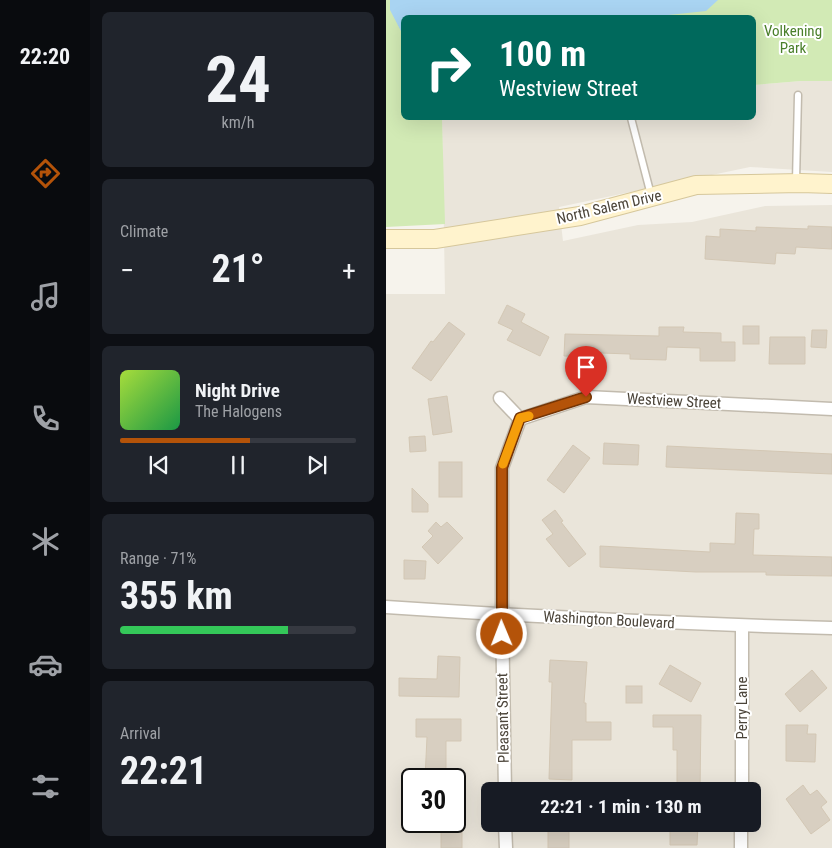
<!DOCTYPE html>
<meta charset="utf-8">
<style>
body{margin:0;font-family:"Roboto Condensed",sans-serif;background:#20242c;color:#f1f3f6;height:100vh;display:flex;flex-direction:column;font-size:19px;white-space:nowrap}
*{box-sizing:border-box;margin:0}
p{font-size:16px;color:#9ea1a6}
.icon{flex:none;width:28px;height:28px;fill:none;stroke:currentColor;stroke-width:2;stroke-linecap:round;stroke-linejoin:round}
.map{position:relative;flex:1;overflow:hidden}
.side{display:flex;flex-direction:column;gap:12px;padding:12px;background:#0d0f14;width:296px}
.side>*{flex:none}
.top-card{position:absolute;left:15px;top:15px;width:355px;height:105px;border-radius:8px;box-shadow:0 5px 20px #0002;background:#00695c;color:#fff;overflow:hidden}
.speed{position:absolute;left:15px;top:768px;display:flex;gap:10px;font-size:25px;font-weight:700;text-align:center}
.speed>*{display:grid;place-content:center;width:65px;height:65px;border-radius:50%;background:#171b24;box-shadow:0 5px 20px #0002;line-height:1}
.speed .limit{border:2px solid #111;border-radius:8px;background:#fff;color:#111}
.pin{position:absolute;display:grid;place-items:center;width:42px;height:42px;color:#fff;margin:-51px -21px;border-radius:50% 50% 50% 0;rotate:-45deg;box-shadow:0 0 5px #0007}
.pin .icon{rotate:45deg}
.me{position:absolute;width:55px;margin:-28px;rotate:359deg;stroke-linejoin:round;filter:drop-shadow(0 0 4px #0008)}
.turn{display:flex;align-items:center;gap:18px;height:105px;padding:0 15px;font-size:22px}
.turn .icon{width:65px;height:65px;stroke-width:2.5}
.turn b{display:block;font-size:35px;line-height:42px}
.big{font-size:38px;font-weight:700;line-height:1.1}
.side .card{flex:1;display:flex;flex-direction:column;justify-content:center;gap:8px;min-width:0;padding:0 18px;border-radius:8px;background:#20242c}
.side .dial{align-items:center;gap:0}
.dial b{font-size:65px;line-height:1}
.song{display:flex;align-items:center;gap:15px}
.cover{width:60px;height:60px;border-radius:8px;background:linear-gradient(135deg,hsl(80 70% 55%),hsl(140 70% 35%))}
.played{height:5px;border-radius:2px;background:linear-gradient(90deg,#b45309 55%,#363941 55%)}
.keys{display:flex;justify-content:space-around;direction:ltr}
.heat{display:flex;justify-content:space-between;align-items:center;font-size:28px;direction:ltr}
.charge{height:8px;border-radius:4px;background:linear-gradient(90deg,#34c759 71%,#363941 0)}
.trip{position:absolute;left:95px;top:782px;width:280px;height:50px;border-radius:8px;background:#171b24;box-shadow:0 5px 20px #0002;font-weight:700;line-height:50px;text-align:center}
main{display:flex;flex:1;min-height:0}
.tab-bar{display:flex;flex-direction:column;width:90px;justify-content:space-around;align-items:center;background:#090b0e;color:#9ea1a6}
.tab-bar .icon{width:35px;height:35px}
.tab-bar .current{color:#b45309}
.tab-bar b{font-size:22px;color:#f1f3f6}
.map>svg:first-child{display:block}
</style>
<main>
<nav class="tab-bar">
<b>22:20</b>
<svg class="icon current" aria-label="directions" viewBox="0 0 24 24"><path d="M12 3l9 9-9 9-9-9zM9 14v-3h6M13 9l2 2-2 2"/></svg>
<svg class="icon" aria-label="music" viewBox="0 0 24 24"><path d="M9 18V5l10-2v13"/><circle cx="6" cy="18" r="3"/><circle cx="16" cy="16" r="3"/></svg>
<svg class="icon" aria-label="phone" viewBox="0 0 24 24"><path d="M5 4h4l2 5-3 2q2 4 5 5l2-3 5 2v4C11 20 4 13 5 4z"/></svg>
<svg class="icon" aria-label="climate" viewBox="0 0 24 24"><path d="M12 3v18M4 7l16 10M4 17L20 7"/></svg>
<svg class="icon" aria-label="car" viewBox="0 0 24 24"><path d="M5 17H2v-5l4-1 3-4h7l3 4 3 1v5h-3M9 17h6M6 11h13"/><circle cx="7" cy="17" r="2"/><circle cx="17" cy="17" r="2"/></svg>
<svg class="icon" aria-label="filters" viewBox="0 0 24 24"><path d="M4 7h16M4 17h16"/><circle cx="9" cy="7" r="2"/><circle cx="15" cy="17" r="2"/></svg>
</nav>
<section class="side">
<div class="card dial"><b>24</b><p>km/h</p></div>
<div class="card"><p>Climate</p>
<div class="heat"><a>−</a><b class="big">21°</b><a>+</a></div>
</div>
<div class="card">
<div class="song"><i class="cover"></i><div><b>Night Drive</b><p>The Halogens</p></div></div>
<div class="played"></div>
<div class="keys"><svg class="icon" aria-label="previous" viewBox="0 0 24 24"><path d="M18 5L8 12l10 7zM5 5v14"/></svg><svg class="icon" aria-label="pause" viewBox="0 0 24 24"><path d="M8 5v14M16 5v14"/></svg><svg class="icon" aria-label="next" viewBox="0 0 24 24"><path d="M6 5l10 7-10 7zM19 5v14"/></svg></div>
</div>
<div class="card"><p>Range · 71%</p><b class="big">355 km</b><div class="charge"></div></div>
<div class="card"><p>Arrival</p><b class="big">22:21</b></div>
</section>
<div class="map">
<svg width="446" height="848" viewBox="0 0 446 848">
<rect width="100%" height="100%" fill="#f6f3ec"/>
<path fill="#eae5da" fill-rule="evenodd" d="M415,81H446V172L364,167L173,207L177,241L252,225L306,222L379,206L446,205V848H0V294H59L56,118H368V85ZM26,779H69V821H26ZM104,791H366V824H104Z"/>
<polygon fill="#d2eab5" points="0,0 446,0 446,81 415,81 368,85 368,18 18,18 18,118 56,118 59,224 0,227"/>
<polygon fill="#a9d4f2" points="4,0 332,0 320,11 254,18 18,18 17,35 4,10"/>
<g fill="#d8cfc1" stroke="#d3c7b4">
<polygon points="422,226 446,227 446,249 410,247 409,254 390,253 389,264 319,259 320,236 334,237 334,229 370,231 370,227 422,229"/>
<polygon points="121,305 139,314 135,322 163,337 154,356 121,340 127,330 112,323"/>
<polygon points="63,322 79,334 45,381 26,368 45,341 47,342"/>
<rect x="357" y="326" width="16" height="18"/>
<polygon points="273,327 298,327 297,332 335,333 335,342 349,342 349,361 314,361 314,348 281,347 280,360 244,359 244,354 215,353 214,357 178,356 179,334 273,336"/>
<polygon points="426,330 441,330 440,348 425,347"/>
<polygon points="384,337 419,337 419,364 383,364"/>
<polygon points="61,396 66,432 47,435 42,399"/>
<polygon points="39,436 40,451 24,452 23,437"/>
<polygon points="218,443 253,445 252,465 217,464"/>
<polygon points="187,445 204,458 178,493 161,480"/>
<polygon points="281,446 446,454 446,474 280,467"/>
<rect x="53" y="462" width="23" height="35"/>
<polygon points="26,488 42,504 42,512 26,512"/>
<polygon points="169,510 177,521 175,522 200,554 183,567 160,539 167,534 156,520"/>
<polygon points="350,513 373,514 373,529 368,529 367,555 446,557 446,576 380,575 380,572 310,572 214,567 214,546 324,552 324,543 349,544"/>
<polygon points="50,522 55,527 61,522 77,538 52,564 36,547 47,536 42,531"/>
<polygon points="18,560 40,561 39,579 18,579"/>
<polygon points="52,656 74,657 73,697 13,696 13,678 51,679"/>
<polygon points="164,660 201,662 198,703 200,703 200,722 225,722 225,740 186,740 186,780 163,779 166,682 163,682"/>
<polygon points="284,665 315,683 305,702 273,684"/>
<polygon points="426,670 441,688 414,712 399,694"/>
<rect x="240" y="686" width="16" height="17"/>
<polygon points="267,715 315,715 314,791 291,791 291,750 287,750 287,727 267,727"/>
<polygon points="30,719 75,719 75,741 60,741 60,779 39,779 41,737 30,737"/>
<polygon points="400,725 422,725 421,734 430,734 429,762 400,761"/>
<polygon points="417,785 424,795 431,790 441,802 435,807 444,820 425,834 400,799"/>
<rect x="55" y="821" width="21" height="27"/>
<rect x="162" y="824" width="21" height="24"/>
<polygon points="284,824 312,824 311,845 284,845"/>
</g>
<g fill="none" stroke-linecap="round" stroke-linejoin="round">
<defs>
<g id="lane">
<polyline points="245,118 265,195"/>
<polyline points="410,181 412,95"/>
</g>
<g id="street">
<polyline points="114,398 134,419 200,397 446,409"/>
<path d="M0,607C148,617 297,624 446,628"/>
<polyline points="119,791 116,615 116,468 134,419"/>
<polyline points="356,791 356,626"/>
<polyline points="119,824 120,848"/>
<polyline points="355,848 355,824"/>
</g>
<polyline id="secondary" points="0,239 49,239 194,216 310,185 415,183 446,184"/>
</defs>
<use href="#lane" stroke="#c2bbae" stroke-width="9"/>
<use href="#street" stroke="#c2bbae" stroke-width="15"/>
<use href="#secondary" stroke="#d6c79b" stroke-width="20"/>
<use href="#lane" stroke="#fff" stroke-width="6"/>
<use href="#street" stroke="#fff" stroke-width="12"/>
<use href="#secondary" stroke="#fff3cd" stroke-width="18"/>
</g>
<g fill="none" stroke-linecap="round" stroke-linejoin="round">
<defs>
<polyline id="route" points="116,634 116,468 134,418 200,397"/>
</defs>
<use href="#route" stroke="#753606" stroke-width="12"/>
<use href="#route" stroke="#b45309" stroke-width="9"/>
<polyline stroke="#f59e0b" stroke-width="9" points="117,464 134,418 143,416"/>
</g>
<g text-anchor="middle" stroke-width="4" stroke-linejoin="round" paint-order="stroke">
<g font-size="15" fill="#4a7f2a" stroke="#fff">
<text x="407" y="36">Volkening<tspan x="407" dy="17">Park</tspan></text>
</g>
<g font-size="15" fill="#4b4439" stroke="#fff">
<text transform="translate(223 207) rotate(-13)" y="5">North Salem Drive</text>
<text transform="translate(288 401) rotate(3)" y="5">Westview Street</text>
<text transform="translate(223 620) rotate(3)" y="5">Washington Boulevard</text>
<text transform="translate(356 708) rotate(-90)" y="5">Perry Lane</text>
<text transform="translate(117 718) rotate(-91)" y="5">Pleasant Street</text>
</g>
</g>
</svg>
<div class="speed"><div class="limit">30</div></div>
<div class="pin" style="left:200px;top:397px;background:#d93025"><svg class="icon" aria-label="arrive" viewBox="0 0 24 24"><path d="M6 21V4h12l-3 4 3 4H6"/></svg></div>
<svg class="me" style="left:116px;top:634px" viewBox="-20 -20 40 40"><circle r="17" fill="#b45309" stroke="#fff" stroke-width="3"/><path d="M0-11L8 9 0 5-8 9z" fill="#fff"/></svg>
<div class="trip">22:21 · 1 min · 130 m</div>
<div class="top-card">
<div class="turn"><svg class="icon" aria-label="right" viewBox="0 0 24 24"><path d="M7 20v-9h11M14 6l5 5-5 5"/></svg><div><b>100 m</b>Westview Street</div></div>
</div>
</div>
</main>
